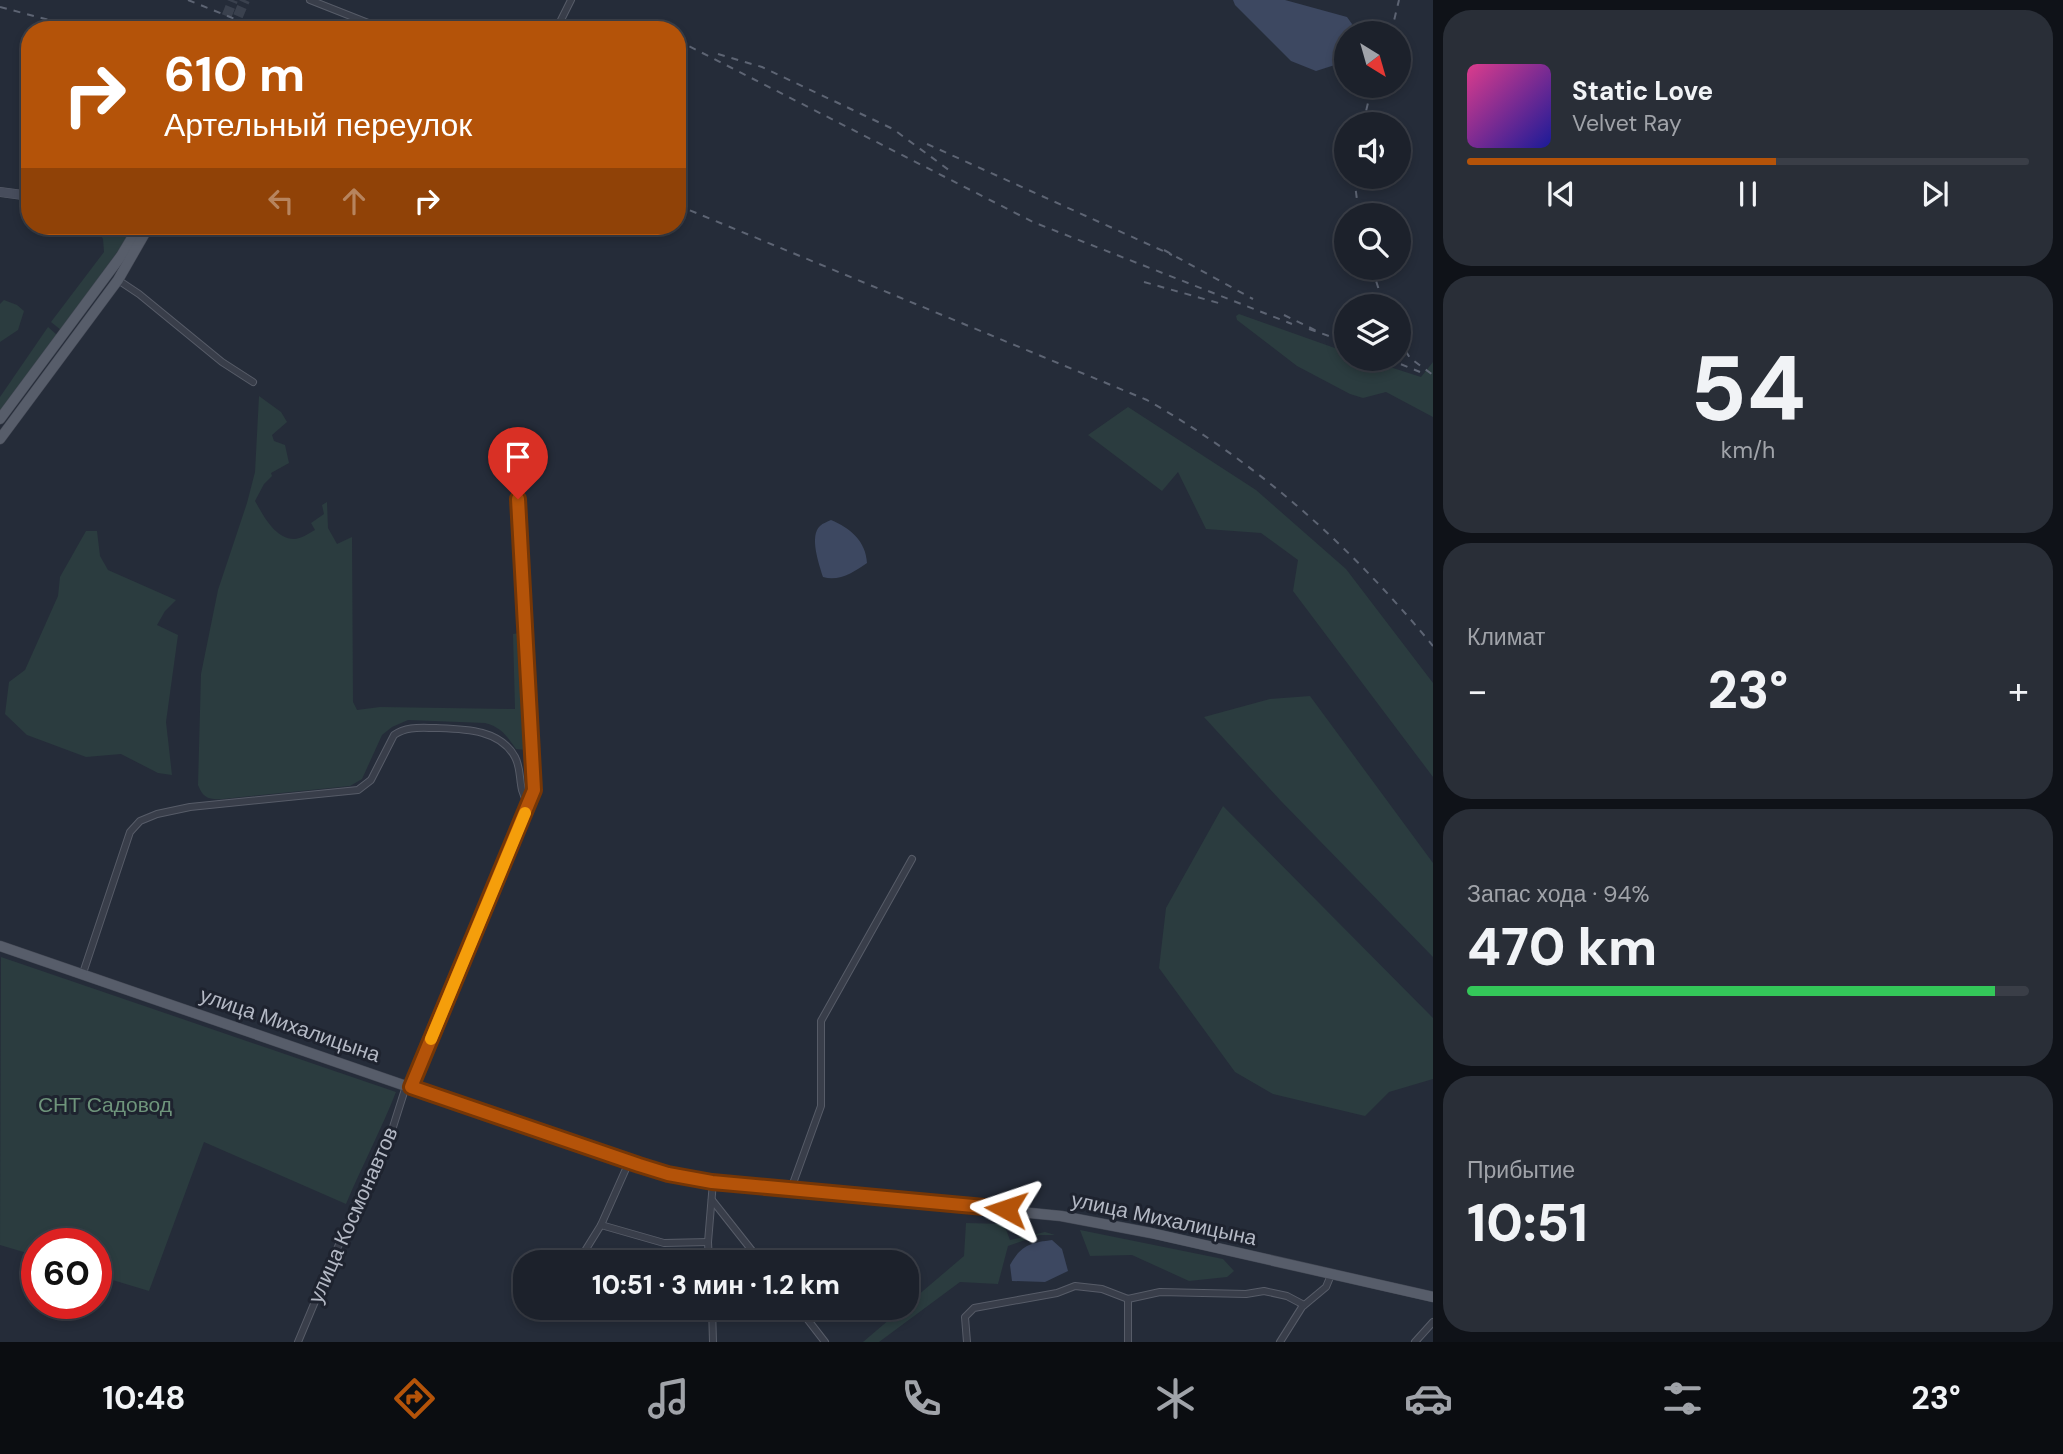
<!DOCTYPE html>
<html lang="ru">
<meta charset="utf-8">
<style>
body{margin:0;font-family:"DM Sans",sans-serif;background:#292e37;color:#f1f3f6;height:100vh;display:flex;flex-direction:column;font-size:26px;white-space:nowrap}
*{box-sizing:border-box;margin:0}
p{font-size:23px;color:#a0a3a9}
.icon{flex:none;width:38px;height:38px;fill:none;stroke:currentColor;stroke-width:2;stroke-linecap:round;stroke-linejoin:round}
.map{position:relative;flex:1;overflow:hidden}
.drawer{display:flex;flex-direction:column;gap:10px;padding:10px;background:#0f1218;width:630px}
.drawer>*{flex:none}
.top-card{position:absolute;left:21px;top:21px;width:665px;height:214px;border-radius:28px;box-shadow:0 4px 10px #0003,0 0 0 2px #3a3e47;background:#b45309;color:#fff;overflow:hidden}
.needle{width:46px;rotate:143deg}
.fabs{position:absolute;left:1334px;top:21px;display:grid;gap:14px}
.fabs a{display:grid;place-items:center;width:77px;height:77px;border-radius:50%;background:#1c212b;box-shadow:0 4px 10px #0003,0 0 0 2px #3a3e47;font-size:35px}
.speed{position:absolute;left:21px;top:1228px;display:flex;gap:14px;font-size:35px;font-weight:700;text-align:center}
.speed>*{display:grid;place-content:center;width:91px;height:91px;border-radius:50%;background:#1c212b;box-shadow:0 4px 10px #0003,0 0 0 2px #3a3e47;line-height:1}
.speed .limit{border:10px solid #d22;background:#fff;color:#111}
.pin{position:absolute;display:grid;place-items:center;width:60px;height:60px;color:#fff;margin:-72px -30px;border-radius:50% 50% 50% 0;rotate:-45deg;box-shadow:0 0 7px #0007}
.pin .icon{rotate:45deg}
.me{position:absolute;width:77px;margin:-38px;rotate:275deg;stroke-linejoin:round;filter:drop-shadow(0 0 5px #0008)}
.turn{display:flex;align-items:center;gap:24px;height:147px;padding:0 28px;font-size:32px}
.turn .icon{width:91px;height:91px;stroke-width:2.5}
.turn b{display:block;font-size:49px;line-height:60px}
.lanes{display:flex;align-items:center;height:66px;padding:0 28px;background:#0003;justify-content:center;gap:35px;direction:ltr}
.lanes .off{opacity:.35}
.big{font-size:52px;font-weight:800;line-height:1.1}
.drawer .tile{flex:1;display:flex;flex-direction:column;justify-content:center;gap:10px;min-width:0;padding:0 24px;border-radius:28px;background:#292e37}
.drawer .dial{align-items:center;gap:0}
.dial b{font-size:91px;line-height:1}
.song{display:flex;align-items:center;gap:21px}
.cover{width:84px;height:84px;border-radius:10px;background:linear-gradient(135deg,hsl(330 70% 55%),hsl(240 70% 35%))}
.played{height:7px;border-radius:4px;background:linear-gradient(90deg,#b45309 55%,#3a3e47 55%)}
.keys{display:flex;justify-content:space-around;direction:ltr}
.heat{display:flex;justify-content:space-between;align-items:center;font-size:38px;direction:ltr}
.charge{height:10px;border-radius:5px;background:linear-gradient(90deg,#34c759 94%,#3a3e47 0)}
.trip{position:absolute;left:513px;top:1250px;width:406px;height:70px;border-radius:28px;background:#1c212b;box-shadow:0 4px 10px #0003,0 0 0 2px #3a3e47;font-weight:800;line-height:70px;text-align:center}
.dock{display:flex;height:112px;justify-content:space-around;align-items:center;background:#0b0d11;color:#a0a3a9}
.dock .icon{width:49px;height:49px}
.dock .selected{color:#b45309}
.dock b{font-size:32px;color:#f1f3f6}
main{display:flex;flex:1;min-height:0}
.map>svg:first-child{display:block}
</style>
<main>
<div class="map">
<svg width="1433" height="1342" viewBox="0 0 1433 1342">
<rect width="100%" height="100%" fill="#252c39"/>
<g fill="#2b3c3f">
<polygon points="96,226 127,226 128,237 61,330 51,322 104,252 103,239"/>
<polygon points="4,300 17,305 24,311 18,330 0,342 0,304"/>
<polygon points="1239,314 1346,352 1346,359 1365,359 1421,377 1433,362 1433,417 1386,392 1363,398 1350,394 1297,366 1237,320 1236,316"/>
<polygon points="48,327 57,335 0,414 0,397"/>
<path d="M259,396L281,412L287,422L272,435L274,441L285,445L289,463L271,473L272,476L264,484L255,501C263,515 275,539 294,539C301,539 309,533 315,530L311,523L324,514L322,505L327,502L328,528L337,544L352,537L353,702L357,710L380,707L515,709L513,634L519,633L526,750L516,749C507,736 501,727 485,723L408,720L392,727L382,735L362,779L350,786L223,799C209,800 203,798 198,785L201,674L218,590L247,503L255,472Z"/>
<polygon points="1128,407 1256,490 1346,569 1433,683 1433,777 1293,591 1298,560 1261,533 1206,529 1178,472 1162,491 1088,435"/>
<polygon points="86,531 97,531 100,556 108,570 176,600 165,611 157,625 178,635 166,722 172,775 158,773 121,754 86,757 27,735 5,714 9,682 25,670 58,596 60,577"/>
<polygon points="1310,696 1433,863 1433,957 1281,801 1204,717 1270,699"/>
<polygon points="1223,806 1433,1018 1433,1079 1389,1092 1365,1116 1273,1094 1235,1072 1159,968 1166,908"/>
<path d="M1,957L396,1092C381,1130 362,1166 346,1204L204,1142L149,1291L96,1275V1244H37V1256L0,1245Z"/>
<polygon points="966,1223 1004,1224 1010,1240 1045,1232 1055,1235 1039,1235 1008,1246 998,1284 960,1282 879,1342 863,1342 964,1256"/>
<polygon points="1080,1230 1223,1259 1234,1271 1227,1277 1189,1281 1132,1255 1090,1256"/>
</g>
<g fill="#3d4861">
<polygon points="1233,0 1285,0 1347,17 1352,24 1349,33 1346,33 1346,45 1341,63 1316,71 1291,61 1235,5"/>
<path d="M831,520C850,528 866,541 867,563C854,572 839,582 823,577C819,564 809,536 820,526C823,523 827,522 831,520Z"/>
<path d="M1052,1240L1062,1249L1068,1271L1045,1282L1012,1281L1010,1265C1021,1245 1030,1243 1052,1240Z"/>
</g>
<g fill="none" stroke-linecap="round" stroke-linejoin="round">
<g stroke="#3a414e" stroke-width="10" stroke-dasharray="10 5" stroke-linecap="butt">
<polyline points="221,30 233,0"/>
<polyline points="232,30 245,0"/>
</g>
<defs>
<g id="minor">
<polyline points="310,0 386,30"/>
<polyline points="556,30 571,0"/>
<polyline points="118,280 139,294 222,362 253,382"/>
<path d="M83,973L130,832L140,821L157,814L190,807L358,790L371,780L394,735C407,726 421,728 436,728C464,729 500,729 515,757C523,772 517,788 528,803"/>
<polyline points="411,1087 534,790 518,499"/>
<polyline points="791,1189 821,1106 821,1021 912,859"/>
<polyline points="712,1200 761,1262"/>
<polyline points="601,1225 664,1243 708,1242"/>
<polyline points="582,1262 583,1254 601,1225 629,1162"/>
<polyline points="709,1262 708,1242 713,1182"/>
<polyline points="712,1307 713,1342"/>
<polyline points="798,1307 825,1342"/>
<polyline points="298,1342 348,1223 393,1127 406,1086"/>
<polyline points="967,1342 965,1317 974,1308 1057,1293 1075,1286 1102,1289 1128,1299 1160,1292 1246,1294 1264,1291 1287,1296 1304,1305"/>
<polyline points="1128,1342 1128,1299"/>
<polyline points="1280,1342 1302,1307 1326,1287 1331,1275"/>
<polyline points="1415,1342 1433,1322"/>
</g>
<polyline id="secondary" points="0,192 30,196"/>
<g id="primary">
<polyline points="0,419 121,256 139,226"/>
<polyline points="0,439 118,280 149,226"/>
<polyline points="0,946 406,1086 668,1174 713,1182 1061,1216 1151,1233 1433,1297"/>
</g>
</defs>
<use href="#minor" stroke="#575c68" stroke-width="8"/>
<use href="#secondary" stroke="#575c68" stroke-width="10"/>
<use href="#primary" stroke="#424753" stroke-width="11"/>
<use href="#minor" stroke="#393e4a" stroke-width="6"/>
<use href="#secondary" stroke="#474d5c" stroke-width="9"/>
<use href="#primary" stroke="#575d6a" stroke-width="10"/>
<g stroke="#5d6473" stroke-width="2" stroke-dasharray="7 7" stroke-linecap="butt">
<polyline points="188,0 262,30"/>
<polyline points="0,7 83,29"/>
<polyline points="651,25 659,30"/>
<polyline points="1391,33 1399,0"/>
<polyline points="677,40 1033,222 1292,324"/>
<polyline points="718,54 762,67 893,129 953,173"/>
<polyline points="1363,124 1372,86"/>
<polyline points="927,144 1172,255"/>
<polyline points="1354,177 1359,215"/>
<path d="M677,205L1147,400C1260,465 1350,545 1433,646"/>
<polyline points="1164,250 1253,299"/>
<polyline points="1372,268 1384,306"/>
<polyline points="1144,282 1222,304"/>
<polyline points="1284,315 1319,332"/>
<polyline points="1309,329 1346,342"/>
<polyline points="1398,339 1410,358 1433,375"/>
<polyline points="1388,359 1420,372"/>
</g>
</g>
<g fill="none" stroke-linecap="round" stroke-linejoin="round">
<defs>
<polyline id="route" points="518,499 534,790 411,1087 639,1165 668,1174 712,1182 1006,1209"/>
</defs>
<use href="#route" stroke="#753606" stroke-width="18"/>
<use href="#route" stroke="#b45309" stroke-width="12"/>
<polyline stroke="#f59e0b" stroke-width="12" points="431,1039 525,813"/>
</g>
<g text-anchor="middle" stroke-width="6" stroke-linejoin="round" paint-order="stroke">
<g font-size="21" fill="#b4b9c5" stroke="#1e232f">
<text transform="translate(290 1025) rotate(19)" y="7">улица Михалицына</text>
<text transform="translate(353 1215) rotate(-66)" y="7">улица Космонавтов</text>
<text transform="translate(1164 1219) rotate(12)" y="7">улица Михалицына</text>
</g>
<g font-size="21" fill="#6e947b" stroke="#1e232f">
<text x="105" y="1112">СНТ Садовод</text>
</g>
</g>
</svg>
<div class="fabs">
<a><svg class="needle" viewBox="-14 -14 28 28"><path d="M0-13l5 13h-10z" fill="#e53935"/><path d="M0 13l5-13h-10z" fill="#a0a3a9"/></svg></a>
<a><svg class="icon" aria-label="sound" viewBox="0 0 24 24"><path d="M4 9h4l5-4v14l-5-4H4zM17 9q2 3 0 6"/></svg></a>
<a><svg class="icon" aria-label="search" viewBox="0 0 24 24"><circle cx="10" cy="10" r="6"/><path d="M15 15l6 6"/></svg></a>
<a><svg class="icon" aria-label="layers" viewBox="0 0 24 24"><path d="M12 4l9 5-9 5-9-5zM3 14l9 5 9-5"/></svg></a>
</div>
<div class="speed"><div class="limit">60</div></div>
<div class="pin" style="left:518px;top:499px;background:#d93025"><svg class="icon" aria-label="arrive" viewBox="0 0 24 24"><path d="M6 21V4h12l-3 4 3 4H6"/></svg></div>
<svg class="me" style="left:1006px;top:1209px" viewBox="-20 -20 40 40"><path d="M0-17L14 15 0 8-14 15z" fill="#b45309" stroke="#fff" stroke-width="4"/></svg>
<div class="trip">10:51 · 3 мин · 1.2 km</div>
<div class="top-card">
<div class="turn"><svg class="icon" aria-label="right" viewBox="0 0 24 24"><path d="M7 20v-9h11M14 6l5 5-5 5"/></svg><div><b>610 m</b>Артельный переулок</div></div>
<div class="lanes"><svg class="icon off" aria-label="left" viewBox="0 0 24 24"><path d="M17 20v-9H6M10 6l-5 5 5 5"/></svg><svg class="icon off" aria-label="ahead" viewBox="0 0 24 24"><path d="M12 20V5M6 11l6-6 6 6"/></svg><svg class="icon" aria-label="right" viewBox="0 0 24 24"><path d="M7 20v-9h11M14 6l5 5-5 5"/></svg></div>
</div>
</div>
<section class="drawer">
<div class="tile">
<div class="song"><i class="cover"></i><div><b>Static Love</b><p>Velvet Ray</p></div></div>
<div class="played"></div>
<div class="keys"><svg class="icon" aria-label="previous" viewBox="0 0 24 24"><path d="M18 5L8 12l10 7zM5 5v14"/></svg><svg class="icon" aria-label="pause" viewBox="0 0 24 24"><path d="M8 5v14M16 5v14"/></svg><svg class="icon" aria-label="next" viewBox="0 0 24 24"><path d="M6 5l10 7-10 7zM19 5v14"/></svg></div>
</div>
<div class="tile dial"><b>54</b><p>km/h</p></div>
<div class="tile"><p>Климат</p>
<div class="heat"><a>−</a><b class="big">23°</b><a>+</a></div>
</div>
<div class="tile"><p>Запас хода · 94%</p><b class="big">470 km</b><div class="charge"></div></div>
<div class="tile"><p>Прибытие</p><b class="big">10:51</b></div>
</section>
</main>
<nav class="dock">
<b>10:48</b>
<svg class="icon selected" aria-label="directions" viewBox="0 0 24 24"><path d="M12 3l9 9-9 9-9-9zM9 14v-3h6M13 9l2 2-2 2"/></svg>
<svg class="icon" aria-label="music" viewBox="0 0 24 24"><path d="M9 18V5l10-2v13"/><circle cx="6" cy="18" r="3"/><circle cx="16" cy="16" r="3"/></svg>
<svg class="icon" aria-label="phone" viewBox="0 0 24 24"><path d="M5 4h4l2 5-3 2q2 4 5 5l2-3 5 2v4C11 20 4 13 5 4z"/></svg>
<svg class="icon" aria-label="climate" viewBox="0 0 24 24"><path d="M12 3v18M4 7l16 10M4 17L20 7"/></svg>
<svg class="icon" aria-label="car" viewBox="0 0 24 24"><path d="M5 17H2v-5l4-1 3-4h7l3 4 3 1v5h-3M9 17h6M6 11h13"/><circle cx="7" cy="17" r="2"/><circle cx="17" cy="17" r="2"/></svg>
<svg class="icon" aria-label="filters" viewBox="0 0 24 24"><path d="M4 7h16M4 17h16"/><circle cx="9" cy="7" r="2"/><circle cx="15" cy="17" r="2"/></svg>
<b>23°</b>
</nav>
